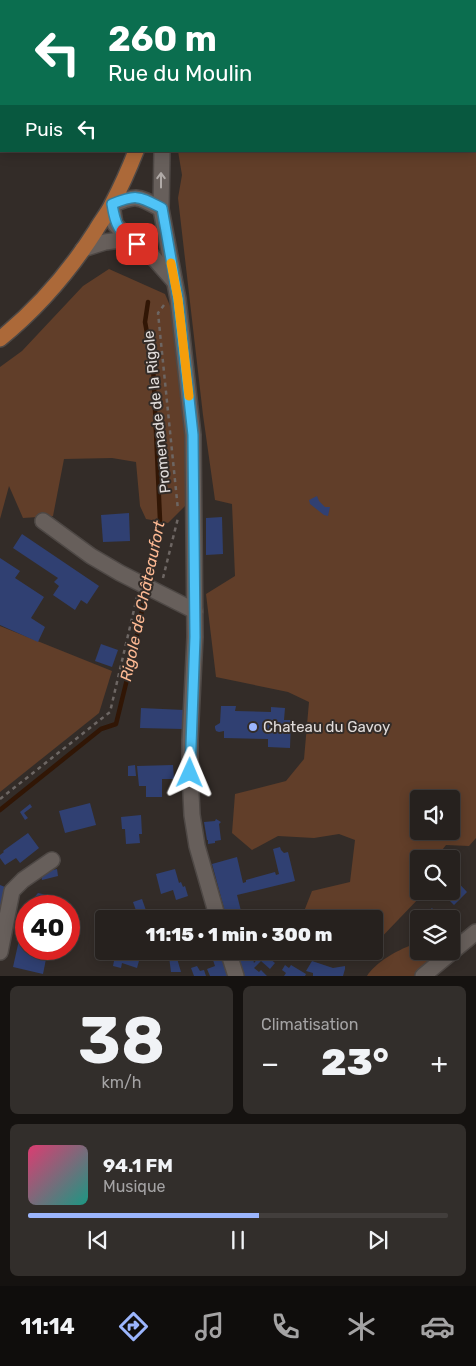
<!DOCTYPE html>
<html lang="fr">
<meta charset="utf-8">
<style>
body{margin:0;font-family:Rubik,sans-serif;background:#322e2b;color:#f1f3f6;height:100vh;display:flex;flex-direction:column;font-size:19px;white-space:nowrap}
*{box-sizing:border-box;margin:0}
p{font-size:16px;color:#a4a3a4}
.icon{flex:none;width:28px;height:28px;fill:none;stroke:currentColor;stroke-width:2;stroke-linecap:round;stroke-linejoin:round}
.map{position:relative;height:976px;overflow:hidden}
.sheet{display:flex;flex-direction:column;gap:10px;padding:10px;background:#151210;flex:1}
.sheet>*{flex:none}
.banner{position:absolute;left:0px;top:0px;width:476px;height:152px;box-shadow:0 2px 12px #0003,0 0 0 1px #423e3c;background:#0b6e4f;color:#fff;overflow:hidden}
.controls{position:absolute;left:410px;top:790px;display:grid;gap:10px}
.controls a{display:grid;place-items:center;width:50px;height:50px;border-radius:5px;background:#26211e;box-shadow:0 2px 12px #0003,0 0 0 1px #423e3c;font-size:25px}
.speed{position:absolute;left:15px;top:895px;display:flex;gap:10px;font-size:25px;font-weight:700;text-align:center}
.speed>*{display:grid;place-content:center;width:65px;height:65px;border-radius:50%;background:#26211e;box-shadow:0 2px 12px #0003,0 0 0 1px #423e3c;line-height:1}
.speed .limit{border:8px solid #d22;background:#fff;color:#111}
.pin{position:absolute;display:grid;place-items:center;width:42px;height:42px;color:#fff;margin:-21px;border-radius:10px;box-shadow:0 2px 8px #0006}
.me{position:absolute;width:55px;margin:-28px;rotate:1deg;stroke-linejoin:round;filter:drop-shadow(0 0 4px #0008)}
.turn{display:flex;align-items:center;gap:18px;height:105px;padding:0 25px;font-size:22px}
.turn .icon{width:65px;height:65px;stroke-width:2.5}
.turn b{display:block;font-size:35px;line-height:42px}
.then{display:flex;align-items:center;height:48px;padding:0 25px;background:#0003;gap:10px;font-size:19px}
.big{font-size:38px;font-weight:800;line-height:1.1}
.sheet .card{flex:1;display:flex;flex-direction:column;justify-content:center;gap:8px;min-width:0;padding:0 18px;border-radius:8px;background:#322e2b}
.sheet .dial{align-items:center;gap:0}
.dial b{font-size:65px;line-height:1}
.song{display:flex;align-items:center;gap:15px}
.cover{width:60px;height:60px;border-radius:8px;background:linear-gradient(135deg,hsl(340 70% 55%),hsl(170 70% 35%))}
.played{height:5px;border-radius:2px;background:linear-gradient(90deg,#9bb5fd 55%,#423e3c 55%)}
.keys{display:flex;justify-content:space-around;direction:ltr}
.heat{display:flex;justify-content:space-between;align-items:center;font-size:28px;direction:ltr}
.sheet .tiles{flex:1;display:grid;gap:10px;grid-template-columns:1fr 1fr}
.card:last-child{grid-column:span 2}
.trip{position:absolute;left:95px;top:910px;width:288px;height:50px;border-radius:5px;background:#26211e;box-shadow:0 2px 12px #0003,0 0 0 1px #423e3c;font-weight:800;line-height:50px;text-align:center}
.tabs{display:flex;height:80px;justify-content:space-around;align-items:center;background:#0f0d0c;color:#a4a3a4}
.tabs .icon{width:35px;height:35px}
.tabs .selected{color:#9bb5fd}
.tabs b{font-size:22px;color:#f1f3f6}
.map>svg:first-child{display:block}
</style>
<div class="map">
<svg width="476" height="976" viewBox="0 0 476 976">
<rect width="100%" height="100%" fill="#332c28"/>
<g fill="#613e29" fill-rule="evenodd">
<polygon points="203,0 474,0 473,1 203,1"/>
<path d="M475,21L476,22V838L469,846L446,845L435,859H419V891H422L421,896L374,945V919H301L312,891L350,882L355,840L339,834L314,838L278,836L252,850L232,833L235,794L286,781L304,759L309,702L288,692L216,677L206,594L235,576L232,504L215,500L203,415L178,198L182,175L178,151H475ZM419,799H451V831H419Z"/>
<polygon points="109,269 165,294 174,315 186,450 188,503 168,523 146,519 140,506 136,462 112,458 64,459 53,516 23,518 9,486 0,519 0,367 22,351 83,286"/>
<polygon points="0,626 112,671 99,713 0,792"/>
<path d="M412,945L419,946V951H427L429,959L414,976H367C375,963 397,950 412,945Z"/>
</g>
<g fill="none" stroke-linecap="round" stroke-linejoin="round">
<g stroke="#311605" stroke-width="4.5">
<polyline points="126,1 126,0"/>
<polyline points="0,810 101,729 116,724 133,655 160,520 153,365 145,322 148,302"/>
</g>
</g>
<g fill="#304072">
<polygon points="317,496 319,501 325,507 330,507 328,516 324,515 310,504 309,500"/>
<polygon points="129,513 130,541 103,542 101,515"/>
<polygon points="222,517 223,554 206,555 206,518"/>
<polygon points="22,534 99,586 87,604 81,600 75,610 53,595 59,586 54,582 58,578 13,548"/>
<polygon points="0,558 20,571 15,578 44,597 31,618 45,627 38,642 0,625"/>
<polygon points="101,644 118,650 112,667 95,661"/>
<polygon points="221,706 236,706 235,711 271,712 271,707 285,708 284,720 291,720 290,748 268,747 268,739 224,738 224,731 219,732 216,731 215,728 215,726 220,723"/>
<polygon points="141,708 184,710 183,729 140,728"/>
<polygon points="135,765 136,776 128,776 128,766"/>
<polygon points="173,765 174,779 162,779 162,797 146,797 146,786 139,786 137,766"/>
<polygon points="90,803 96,825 65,833 59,811"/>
<polygon points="30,804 32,807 24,813 28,818 25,820 20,812"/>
<polygon points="141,815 142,834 139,834 140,843 126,844 125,829 122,829 121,817"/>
<polygon points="216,819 221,822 219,824 221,840 215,841 215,843 208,844 208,840 207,840 204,822 215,821"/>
<polygon points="28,833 39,848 20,863 16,858 5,865 0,858 0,855 4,852 3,851"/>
<polygon points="280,847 281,850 284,853 288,852 295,881 237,895 243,919 227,919 212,864 237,857 243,883 246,882 246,880 275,872 276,875 279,874 273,849"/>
<polygon points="57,869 58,876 42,880 41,873"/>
<polygon points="175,869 179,883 181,882 183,887 185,886 188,896 176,900 173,890 161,894 156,874"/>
<polygon points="451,870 456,874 453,877 467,892 454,905 440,891 451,891"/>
<polygon points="0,885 5,887 1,906 0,906"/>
<polygon points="38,893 60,898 58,906 31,906 32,900"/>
<polygon points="142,899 149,919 139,919 133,902"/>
<polygon points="432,908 441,919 419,919"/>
<polygon points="19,940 26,941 26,949 34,949 32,956 46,959 43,974 13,967"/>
<polygon points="116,951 140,957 137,968 122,963 121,968 113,966"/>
<polygon points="167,951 184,951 176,955 181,972 171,972 169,957"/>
<polygon points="210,951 222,951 231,976 210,976 207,969 215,966"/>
<polygon points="236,951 251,951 254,963 263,953 275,963 270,969 261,961 254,968 259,972 261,970 267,976 244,976"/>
<polygon points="312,961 333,968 345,966 345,969 343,976 313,976 313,973 306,971"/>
<polygon points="285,965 289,968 291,965 306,974 305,976 284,976 286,973 282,970"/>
<polygon points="197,966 200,971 204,970 206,976 194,976 191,968"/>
</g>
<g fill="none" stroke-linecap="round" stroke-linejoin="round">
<defs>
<g id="minor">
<polyline points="458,0 461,1"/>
<polyline points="475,9 476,9"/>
<polyline points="162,151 161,209 178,299 193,435 195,637 190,740 190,773 192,815 197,846 218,919"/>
<path d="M161,209C138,196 137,194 112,205L115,224L128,239L146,249L174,281"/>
<polyline points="83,249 105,242 128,239"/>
<polyline points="43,521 91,556 120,573 195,611"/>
<polyline points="228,951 236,976"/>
<polyline points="0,952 12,891 23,880 52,860"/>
<polyline points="423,976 476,932"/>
</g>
<g id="major">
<polyline points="173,1 173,0"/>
<path d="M0,339C38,308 70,271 96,230C101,221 108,213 112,204C121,187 129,169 136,151"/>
</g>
</defs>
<use href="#minor" stroke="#4e4845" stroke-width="18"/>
<use href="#major" stroke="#4e4845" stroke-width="18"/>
<g stroke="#6d6663" stroke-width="2.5" stroke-dasharray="4 4" stroke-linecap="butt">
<polyline points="196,1 198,0"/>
<polyline points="164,305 158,313 178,510"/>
<polyline points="163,578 178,518"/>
<polyline points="0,799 110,712 137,597"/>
</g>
<use href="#minor" stroke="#675f5b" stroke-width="15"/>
<use href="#major" stroke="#ac6939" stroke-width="15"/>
</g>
<defs><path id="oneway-shaft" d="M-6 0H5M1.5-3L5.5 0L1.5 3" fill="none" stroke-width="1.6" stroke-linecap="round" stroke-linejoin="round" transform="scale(1.25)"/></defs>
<use stroke="#b0aaa7" href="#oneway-shaft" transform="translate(161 180) rotate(-90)"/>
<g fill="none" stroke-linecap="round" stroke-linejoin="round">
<defs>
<path id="route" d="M137,244C119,234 115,224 112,204C137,194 138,196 162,208L178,299L193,435L195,637L190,773"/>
</defs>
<use href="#route" stroke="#337fa1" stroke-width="12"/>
<use href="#route" stroke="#4fc3f7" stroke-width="9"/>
<polyline stroke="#f59e0b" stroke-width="9" points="171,263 178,299 189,396"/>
</g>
<circle fill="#9bb5fd" stroke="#332c28" stroke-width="2" cx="253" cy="727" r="5"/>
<g text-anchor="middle" stroke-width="4" stroke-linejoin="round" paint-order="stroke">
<g font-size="15" fill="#e1dcda" stroke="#332c28">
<text transform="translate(157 412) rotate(-96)" y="5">Promenade de la Rigole</text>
</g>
<g font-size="15" fill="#e1dcda" stroke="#332c28" text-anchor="start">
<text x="263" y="732">Chateau du Gavoy</text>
</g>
<g font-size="16" font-style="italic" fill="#fdb993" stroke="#332c28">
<text transform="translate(142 601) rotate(-78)" y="6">Rigole de Châteaufort</text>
</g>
</g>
</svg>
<div class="controls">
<a><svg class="icon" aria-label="sound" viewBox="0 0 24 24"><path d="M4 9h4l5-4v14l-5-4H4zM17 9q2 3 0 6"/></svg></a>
<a><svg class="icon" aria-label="search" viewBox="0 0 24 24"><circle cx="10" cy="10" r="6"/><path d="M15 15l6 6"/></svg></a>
<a><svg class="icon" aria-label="layers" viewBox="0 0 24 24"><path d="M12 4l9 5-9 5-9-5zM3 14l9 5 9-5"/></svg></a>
</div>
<div class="speed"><div class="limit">40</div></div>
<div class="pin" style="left:137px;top:244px;background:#d93025"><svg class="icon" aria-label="arrive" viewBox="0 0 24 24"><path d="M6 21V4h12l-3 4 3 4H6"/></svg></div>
<svg class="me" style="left:190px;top:773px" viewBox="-20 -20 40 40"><path d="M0-17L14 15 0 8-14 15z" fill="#4fc3f7" stroke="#fff" stroke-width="4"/></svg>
<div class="trip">11:15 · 1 min · 300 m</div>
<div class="banner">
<div class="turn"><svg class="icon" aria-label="left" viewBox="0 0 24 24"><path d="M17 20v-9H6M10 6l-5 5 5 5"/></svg><div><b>260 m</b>Rue du Moulin</div></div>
<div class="then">Puis<svg class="icon" aria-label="left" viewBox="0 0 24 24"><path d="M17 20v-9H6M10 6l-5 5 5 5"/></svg></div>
</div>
</div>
<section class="sheet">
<div class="tiles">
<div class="card dial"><b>38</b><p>km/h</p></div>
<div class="card"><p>Climatisation</p>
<div class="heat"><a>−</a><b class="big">23°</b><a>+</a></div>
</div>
<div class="card">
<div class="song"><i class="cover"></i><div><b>94.1 FM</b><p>Musique</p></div></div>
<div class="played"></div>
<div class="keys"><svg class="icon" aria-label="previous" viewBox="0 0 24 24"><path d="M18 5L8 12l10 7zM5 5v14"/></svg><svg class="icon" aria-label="pause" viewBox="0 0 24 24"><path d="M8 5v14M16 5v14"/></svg><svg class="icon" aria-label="next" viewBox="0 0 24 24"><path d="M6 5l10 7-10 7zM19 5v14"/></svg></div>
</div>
</div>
</section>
<nav class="tabs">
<b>11:14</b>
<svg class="icon selected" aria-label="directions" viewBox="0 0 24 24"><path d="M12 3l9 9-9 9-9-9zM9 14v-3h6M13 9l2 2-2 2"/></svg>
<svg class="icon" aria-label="music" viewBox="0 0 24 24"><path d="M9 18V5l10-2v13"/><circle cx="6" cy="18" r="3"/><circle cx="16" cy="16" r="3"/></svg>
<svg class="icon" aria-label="phone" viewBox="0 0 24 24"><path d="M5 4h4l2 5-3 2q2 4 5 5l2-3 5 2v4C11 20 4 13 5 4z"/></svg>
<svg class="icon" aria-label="climate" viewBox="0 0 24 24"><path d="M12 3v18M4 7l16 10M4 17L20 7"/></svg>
<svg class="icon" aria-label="car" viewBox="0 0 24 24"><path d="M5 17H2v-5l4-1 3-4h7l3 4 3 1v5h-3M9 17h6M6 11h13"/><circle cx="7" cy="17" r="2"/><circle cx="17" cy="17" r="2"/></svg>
</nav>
